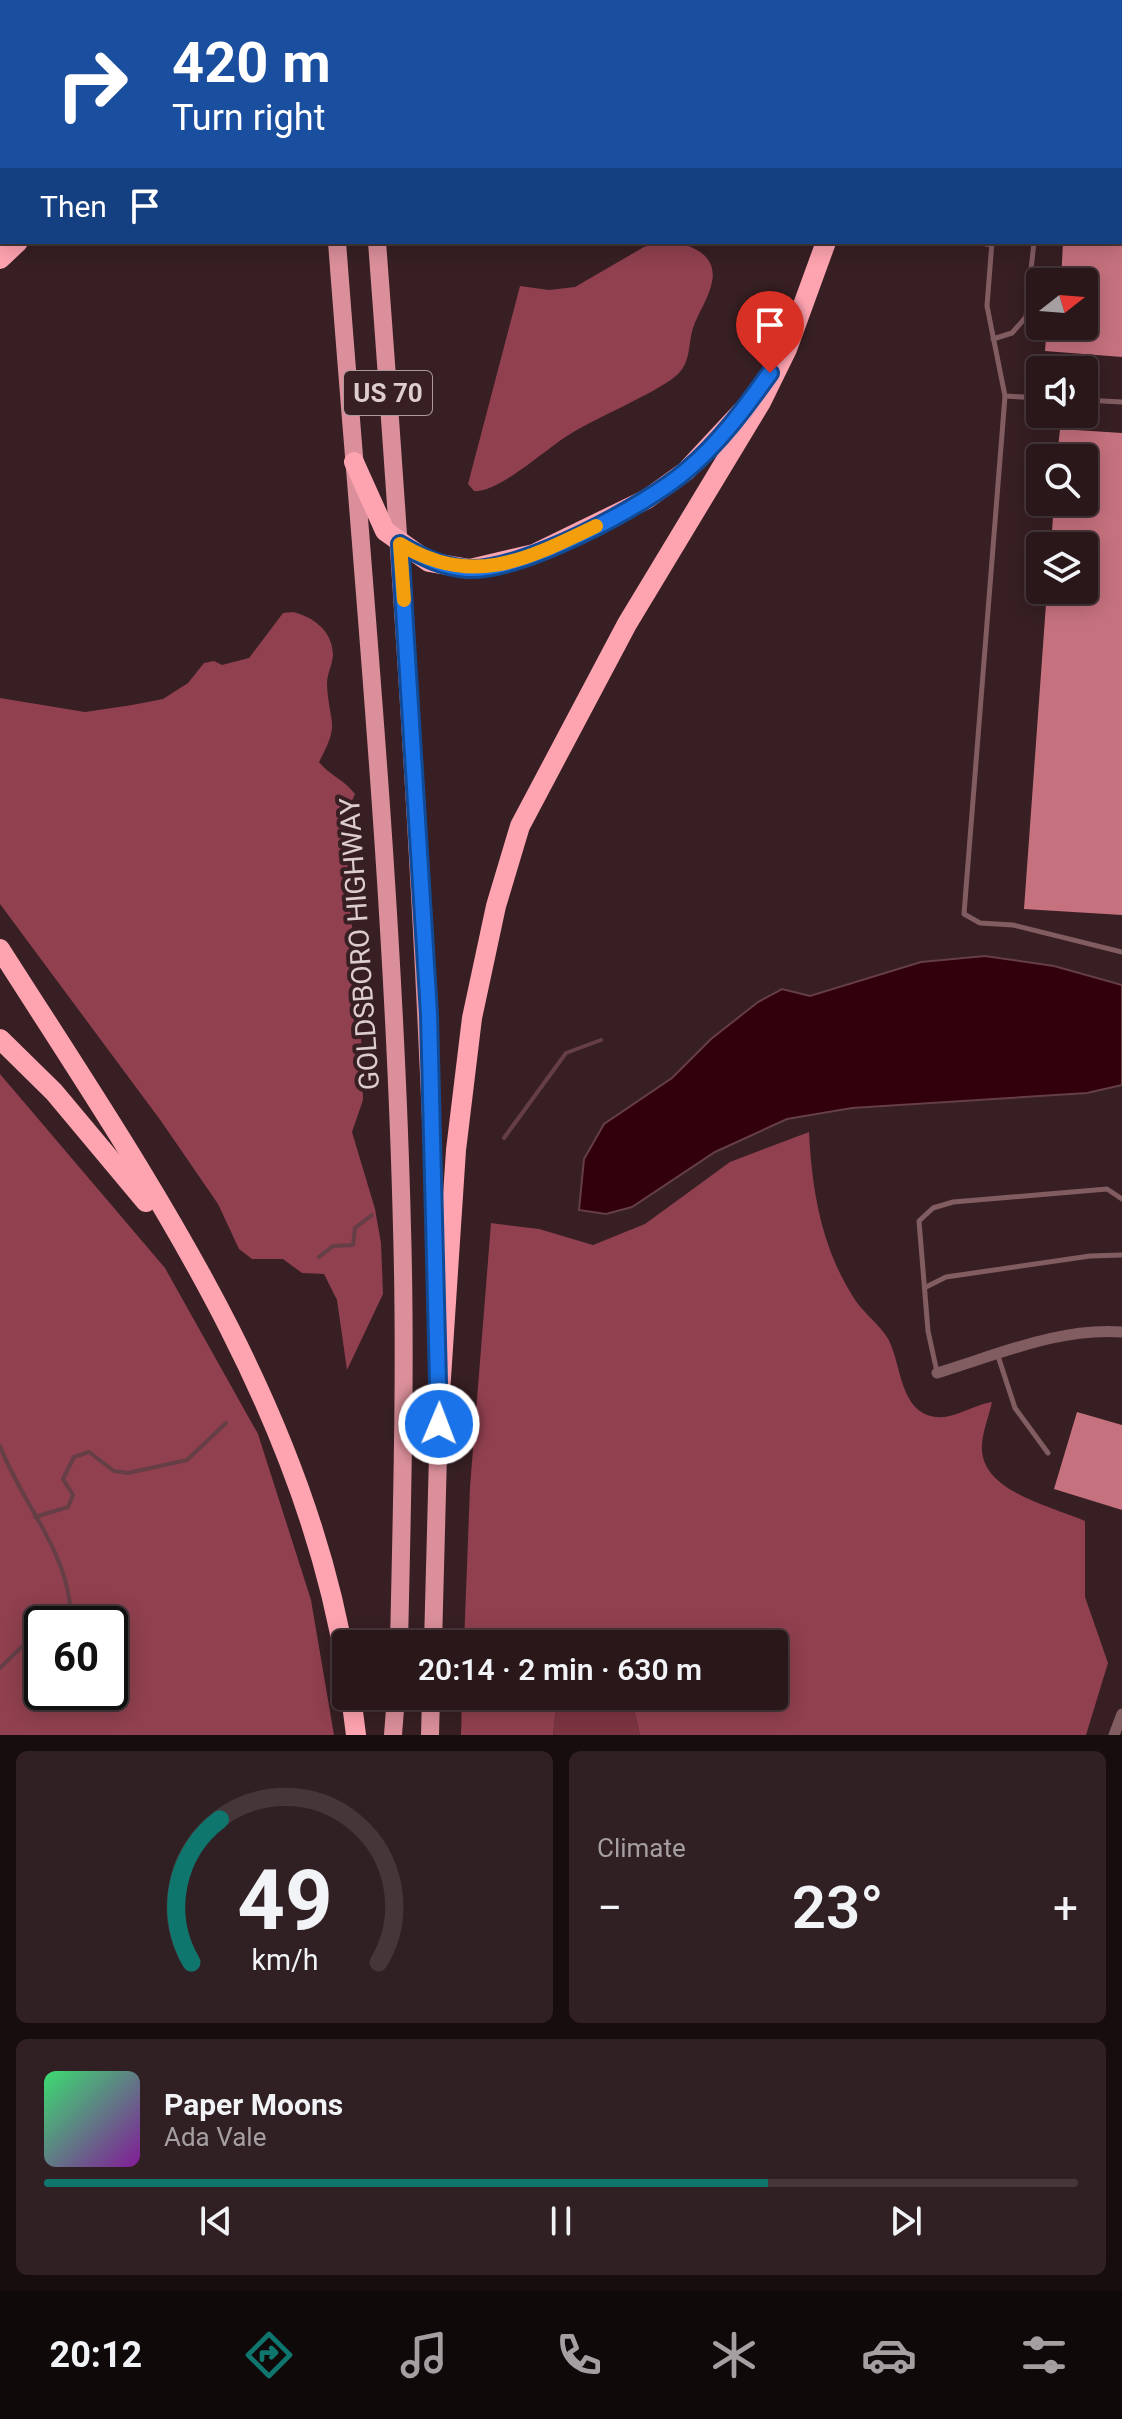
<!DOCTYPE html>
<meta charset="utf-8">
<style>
body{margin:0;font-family:Roboto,sans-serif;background:#312023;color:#f1f3f6;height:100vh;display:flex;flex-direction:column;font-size:30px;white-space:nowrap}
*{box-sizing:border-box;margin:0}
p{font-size:26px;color:#a59fa2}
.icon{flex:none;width:44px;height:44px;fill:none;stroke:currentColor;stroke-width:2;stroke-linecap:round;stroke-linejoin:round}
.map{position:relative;height:1735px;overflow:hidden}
.sheet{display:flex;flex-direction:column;gap:16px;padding:16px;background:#170d0e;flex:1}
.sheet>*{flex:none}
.hud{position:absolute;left:0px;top:0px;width:1122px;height:244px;box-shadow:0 4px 20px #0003,0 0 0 2px #453639;background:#1a4fa0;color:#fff;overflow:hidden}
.needle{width:52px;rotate:73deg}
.buttons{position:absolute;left:1026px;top:268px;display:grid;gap:16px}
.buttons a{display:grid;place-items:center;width:72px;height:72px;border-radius:8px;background:#29171a;box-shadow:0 4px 20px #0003,0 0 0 2px #453639;font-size:40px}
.speed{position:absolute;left:24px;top:1606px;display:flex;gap:16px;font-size:40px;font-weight:700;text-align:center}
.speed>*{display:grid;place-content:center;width:104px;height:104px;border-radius:50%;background:#29171a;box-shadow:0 4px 20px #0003,0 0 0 2px #453639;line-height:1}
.speed .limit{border:4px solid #111;border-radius:12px;background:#fff;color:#111}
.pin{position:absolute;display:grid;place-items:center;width:68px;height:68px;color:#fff;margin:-82px -34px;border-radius:50% 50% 50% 0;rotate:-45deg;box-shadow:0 0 8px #0007}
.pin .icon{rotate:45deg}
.me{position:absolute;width:88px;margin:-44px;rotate:1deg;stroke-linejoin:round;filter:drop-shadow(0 0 6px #0008)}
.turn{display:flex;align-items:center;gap:28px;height:168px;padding:0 40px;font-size:36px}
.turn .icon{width:104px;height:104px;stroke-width:2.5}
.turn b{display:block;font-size:56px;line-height:68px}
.then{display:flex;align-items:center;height:76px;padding:0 40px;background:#0003;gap:16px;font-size:30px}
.big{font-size:60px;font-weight:600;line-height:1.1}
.sheet .widget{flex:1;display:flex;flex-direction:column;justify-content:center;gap:12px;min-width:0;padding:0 28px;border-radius:12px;background:#312023}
.sheet .dial{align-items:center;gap:0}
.dial svg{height:208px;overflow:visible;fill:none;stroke:#453639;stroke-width:7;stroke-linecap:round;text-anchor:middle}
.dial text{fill:#f1f3f6;stroke:none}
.song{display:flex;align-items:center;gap:24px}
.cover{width:96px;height:96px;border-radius:12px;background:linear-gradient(135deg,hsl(140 70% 55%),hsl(290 70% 35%))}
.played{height:8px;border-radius:4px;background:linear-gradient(90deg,#0f766e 70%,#453639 70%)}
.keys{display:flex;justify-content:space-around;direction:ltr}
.heat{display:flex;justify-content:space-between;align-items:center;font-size:44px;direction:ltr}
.sheet .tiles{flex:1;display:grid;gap:16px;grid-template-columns:1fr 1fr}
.widget:last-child{grid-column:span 2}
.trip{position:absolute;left:332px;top:1630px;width:456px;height:80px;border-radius:8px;background:#29171a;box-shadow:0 4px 20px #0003,0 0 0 2px #453639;font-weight:600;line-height:80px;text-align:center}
.menu{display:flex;height:128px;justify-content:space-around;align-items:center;background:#10090a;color:#a59fa2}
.menu .icon{width:56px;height:56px}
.menu .selected{color:#0f766e}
.menu b{font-size:36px;color:#f1f3f6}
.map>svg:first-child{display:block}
</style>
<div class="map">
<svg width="1122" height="1735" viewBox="0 0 1122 1735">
<rect width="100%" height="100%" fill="#371f23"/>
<polygon fill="#7c3442" points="557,1696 631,1696 640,1735 553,1735"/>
<g fill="#90404f" fill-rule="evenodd">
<path d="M664,242C687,242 718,253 712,282C709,298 698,313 693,328C688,344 691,360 679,373C662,391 592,419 567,436C546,449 497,494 474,491L468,484L520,286L549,290L575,287L644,247Z"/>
<path d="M293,612C313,617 332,630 333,654C333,664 327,673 327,684C329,725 341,721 319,762C330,776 344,779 355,794L347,812L348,890L360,1001L363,1100L352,1132L375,1209L381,1243L383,1294L347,1370L337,1300L324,1274L302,1273L283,1259H252L239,1249L218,1204L161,1121L0,904V698L85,712L132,705L163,699L188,683L204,663L214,661L222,665L249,658L283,613Z"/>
<path d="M0,1074L165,1268L258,1434L311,1600L334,1735H0ZM110,1624V1692H42V1624Z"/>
<path d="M809,1132C812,1190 821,1245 852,1295C861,1311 877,1322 887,1337C900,1358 899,1400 923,1413C947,1426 967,1406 992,1402C989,1416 983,1430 982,1444C978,1491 1051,1506 1085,1521V1597L1108,1663L1086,1735H640L631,1696H774V1644H464L470,1487L491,1223L539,1229L593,1245L645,1224L730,1162Z"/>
<polygon points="462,1696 557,1696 553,1735 461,1735"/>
</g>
<polygon fill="#31000b" stroke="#653e46" stroke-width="2" points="985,956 1054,966 1122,985 1122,1085 1087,1093 852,1108 787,1119 715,1152 632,1207 606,1214 579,1210 584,1159 604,1124 672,1078 711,1039 758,1002 782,989 810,996 921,962"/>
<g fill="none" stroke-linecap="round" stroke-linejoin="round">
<g stroke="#653e46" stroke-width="4">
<polyline points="504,1138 566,1053 601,1040"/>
<polyline points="319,1257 333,1246 353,1245 355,1228 372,1215"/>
<path d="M0,1446C21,1501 63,1545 70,1604L46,1624"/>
<polyline points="35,1517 68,1507 73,1495 63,1479 74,1457 89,1452 114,1471 128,1473 187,1460 226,1423"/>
<polyline points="0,1668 42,1627"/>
</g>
</g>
<g fill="#c6717e">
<polygon points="1063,242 1122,242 1122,357 1045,351 1047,326 1084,326 1084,282 1061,282"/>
<polygon points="1060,429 1122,433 1122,915 1024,909 1047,590 1084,590 1084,546 1051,546 1054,502 1084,502 1084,458 1057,458"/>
<polygon points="1077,1412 1122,1425 1122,1510 1054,1489"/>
</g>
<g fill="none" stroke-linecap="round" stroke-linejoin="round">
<g stroke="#815c61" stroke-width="5">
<polyline points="973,2 976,0"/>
<polyline points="1014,2 1014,0"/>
<polyline points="1053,2 1053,0"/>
<polyline points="975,242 992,245"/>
<polyline points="992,242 987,306 1005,396 964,914 980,923 1013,925 1122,952"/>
<polyline points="993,339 1012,333 1026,317 1034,242"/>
<polyline points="1005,396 1040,398"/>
<polyline points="1084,400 1122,402"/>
<polyline points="926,1287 946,1277 1090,1256 1122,1255"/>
<polyline points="998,1356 1015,1408 1048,1453"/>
<polyline points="937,1372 928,1331 919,1221 933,1208 953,1202 1107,1189 1122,1199"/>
</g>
<g stroke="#815c61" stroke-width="11">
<path d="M937,1373C997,1355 1060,1327 1122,1332"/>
<polyline points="1114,1735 1122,1714"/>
</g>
<g stroke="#da8f9a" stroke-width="18">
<polyline points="318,0 318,2"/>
<polyline points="358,0 358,2"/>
<path d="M337,242C362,570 394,899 402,1228C406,1366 402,1505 399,1644"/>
<path d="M377,242C404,598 427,953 438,1309"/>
<polyline points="433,1644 440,1379"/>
<polyline points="393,1735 396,1696"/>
<polyline points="430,1735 431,1696"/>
</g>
<g stroke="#fea3b0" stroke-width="20">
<polyline points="94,2 95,0"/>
<polyline points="197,2 199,0"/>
<polyline points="272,2 274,0"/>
<polyline points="819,2 819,0"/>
<polyline points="878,2 878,0"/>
<polyline points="0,145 2,142"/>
<polyline points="0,191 2,189"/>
<polyline points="0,259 18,242"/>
<polyline points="354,462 385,531 429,562 470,569 534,554 647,499 686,471 741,412"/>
<path d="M0,949C142,1172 303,1400 346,1667"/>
<polyline points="0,1039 54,1092 146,1202"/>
<polyline points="440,1393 456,1150 472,1018 496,906 520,826 627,624 761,402 787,349 826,242"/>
<polyline points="351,1696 356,1735"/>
</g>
</g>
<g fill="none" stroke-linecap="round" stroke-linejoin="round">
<defs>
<path id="route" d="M439,1424L429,1014L400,544C422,557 442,567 468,569C521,572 647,505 687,470C720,442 745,408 770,373"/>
</defs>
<use href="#route" stroke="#114b97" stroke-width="20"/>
<use href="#route" stroke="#1a73e8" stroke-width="14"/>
<path stroke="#f59e0b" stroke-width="14" d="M404,600L400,544C472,588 526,560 596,526"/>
</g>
<g text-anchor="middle" stroke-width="8" stroke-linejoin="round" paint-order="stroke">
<rect fill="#371f23" stroke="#ac999b" stroke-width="2" x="344" y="371" width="88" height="44" rx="6"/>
<g font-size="26" font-weight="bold" fill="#decdce">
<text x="388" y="402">US 70</text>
</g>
<g font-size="28" fill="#decdce" stroke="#371f23">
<text transform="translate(359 944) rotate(-94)" y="10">GOLDSBORO HIGHWAY</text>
</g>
</g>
</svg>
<div class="buttons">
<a><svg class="needle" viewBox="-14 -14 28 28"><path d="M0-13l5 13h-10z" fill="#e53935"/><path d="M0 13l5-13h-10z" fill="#a59fa2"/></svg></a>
<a><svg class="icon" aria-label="sound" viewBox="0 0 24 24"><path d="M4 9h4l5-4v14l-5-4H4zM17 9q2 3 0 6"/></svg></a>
<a><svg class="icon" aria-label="search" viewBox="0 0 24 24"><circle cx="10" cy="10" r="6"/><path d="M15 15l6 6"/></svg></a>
<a><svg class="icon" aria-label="layers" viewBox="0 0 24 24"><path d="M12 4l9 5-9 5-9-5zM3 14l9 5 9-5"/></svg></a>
</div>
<div class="speed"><div class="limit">60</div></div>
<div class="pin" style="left:770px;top:373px;background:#d93025"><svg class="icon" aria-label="arrive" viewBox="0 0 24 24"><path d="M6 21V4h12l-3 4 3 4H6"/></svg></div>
<svg class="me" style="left:439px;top:1424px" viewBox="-20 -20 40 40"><circle r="17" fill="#1a73e8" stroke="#fff" stroke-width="3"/><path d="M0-11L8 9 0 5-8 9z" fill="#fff"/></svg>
<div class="trip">20:14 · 2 min · 630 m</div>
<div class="hud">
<div class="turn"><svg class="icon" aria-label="right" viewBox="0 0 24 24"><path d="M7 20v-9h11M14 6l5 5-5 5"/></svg><div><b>420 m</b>Turn right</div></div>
<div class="then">Then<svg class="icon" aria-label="arrive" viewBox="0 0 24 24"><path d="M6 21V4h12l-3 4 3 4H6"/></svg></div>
</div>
</div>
<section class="sheet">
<div class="tiles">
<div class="widget dial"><svg viewBox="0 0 100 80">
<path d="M14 69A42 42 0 1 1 86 69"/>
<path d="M14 69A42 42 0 0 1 25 14" stroke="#0f766e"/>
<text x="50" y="56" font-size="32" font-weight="700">49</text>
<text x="50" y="72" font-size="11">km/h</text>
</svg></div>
<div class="widget"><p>Climate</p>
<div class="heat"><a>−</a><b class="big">23°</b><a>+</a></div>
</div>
<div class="widget">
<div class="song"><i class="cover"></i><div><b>Paper Moons</b><p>Ada Vale</p></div></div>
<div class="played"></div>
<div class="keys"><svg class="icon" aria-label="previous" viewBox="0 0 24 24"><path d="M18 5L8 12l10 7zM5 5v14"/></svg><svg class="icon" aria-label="pause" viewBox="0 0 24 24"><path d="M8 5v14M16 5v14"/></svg><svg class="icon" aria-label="next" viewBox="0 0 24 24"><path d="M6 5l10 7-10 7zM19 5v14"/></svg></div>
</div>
</div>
</section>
<nav class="menu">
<b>20:12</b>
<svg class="icon selected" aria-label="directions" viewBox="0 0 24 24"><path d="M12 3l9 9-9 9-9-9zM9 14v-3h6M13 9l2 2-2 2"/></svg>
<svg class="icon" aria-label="music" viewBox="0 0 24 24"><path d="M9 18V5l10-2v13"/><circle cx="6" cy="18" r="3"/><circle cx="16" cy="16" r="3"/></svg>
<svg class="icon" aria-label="phone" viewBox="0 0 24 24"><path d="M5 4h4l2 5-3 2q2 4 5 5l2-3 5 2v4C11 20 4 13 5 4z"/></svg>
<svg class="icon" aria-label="climate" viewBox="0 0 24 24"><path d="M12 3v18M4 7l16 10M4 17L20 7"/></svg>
<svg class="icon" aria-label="car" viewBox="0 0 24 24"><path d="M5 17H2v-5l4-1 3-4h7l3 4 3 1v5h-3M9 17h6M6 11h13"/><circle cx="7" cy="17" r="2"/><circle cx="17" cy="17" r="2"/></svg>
<svg class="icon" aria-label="filters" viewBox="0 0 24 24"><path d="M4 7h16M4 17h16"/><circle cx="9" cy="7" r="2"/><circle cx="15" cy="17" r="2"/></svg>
</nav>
